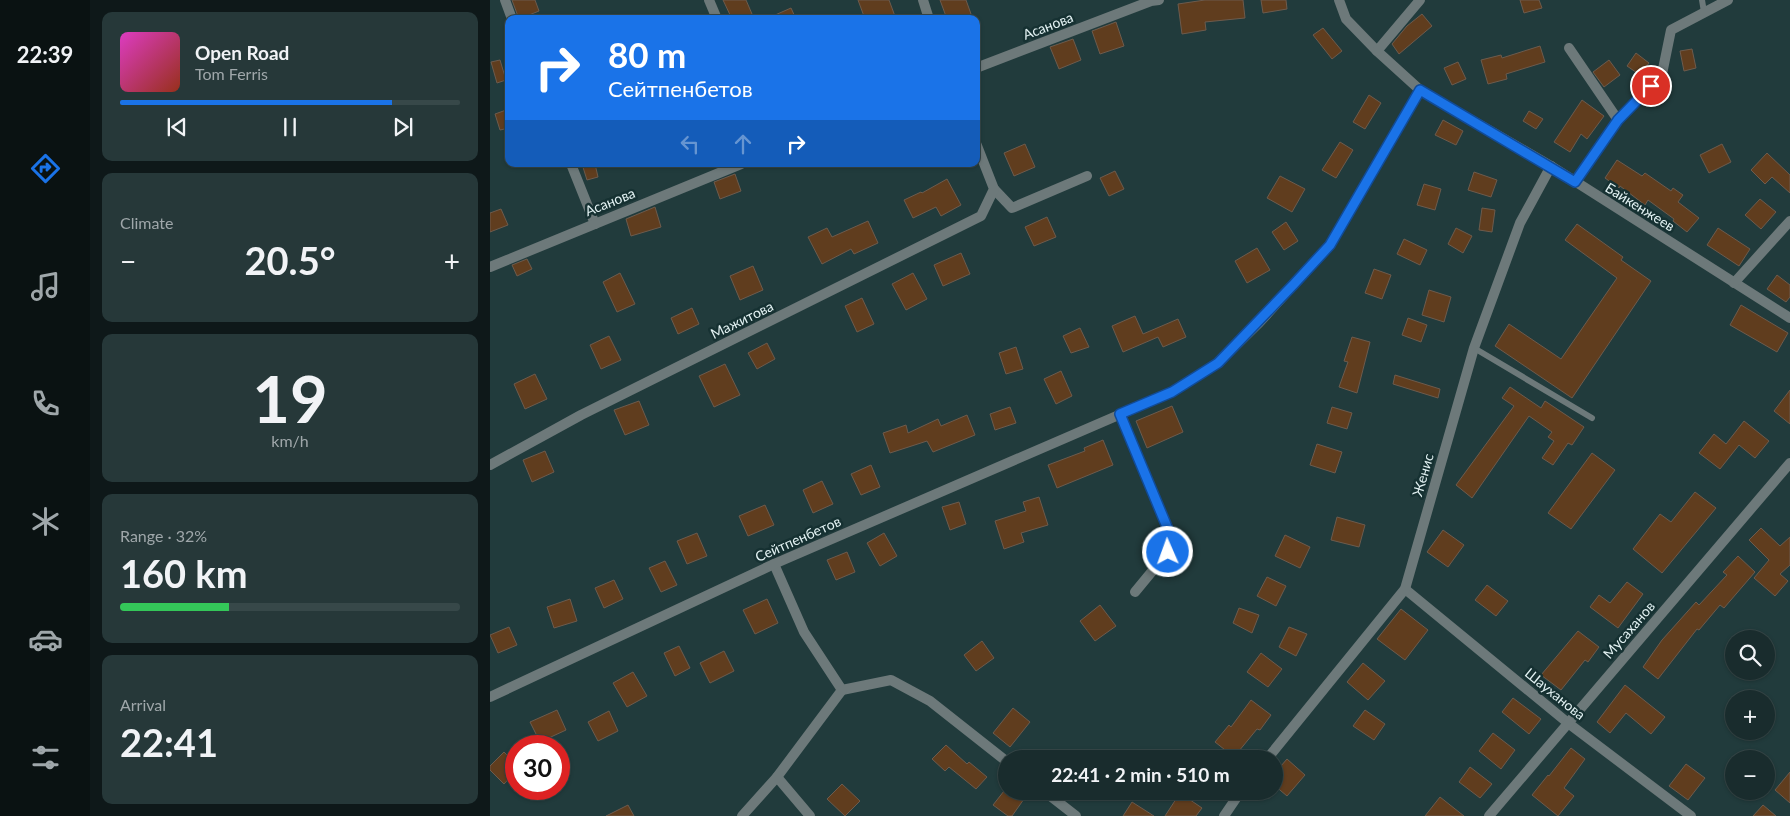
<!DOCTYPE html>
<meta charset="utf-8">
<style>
body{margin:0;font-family:Lato,sans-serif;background:#263839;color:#f1f3f6;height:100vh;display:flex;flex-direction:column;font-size:19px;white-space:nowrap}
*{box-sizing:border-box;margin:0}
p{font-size:16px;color:#9fa7aa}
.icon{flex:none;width:28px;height:28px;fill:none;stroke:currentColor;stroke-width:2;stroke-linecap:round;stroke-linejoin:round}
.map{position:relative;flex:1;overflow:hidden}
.drawer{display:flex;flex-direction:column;gap:12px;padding:12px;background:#0e1819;width:400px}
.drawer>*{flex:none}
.guide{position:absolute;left:15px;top:15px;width:475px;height:152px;border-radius:10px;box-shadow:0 1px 4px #0004,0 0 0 1px #374849;background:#1a73e8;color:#fff;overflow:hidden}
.fabs{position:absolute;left:1235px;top:630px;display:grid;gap:10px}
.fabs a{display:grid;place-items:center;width:50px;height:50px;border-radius:50%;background:#192c2d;box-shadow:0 1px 4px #0004,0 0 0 1px #374849;font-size:25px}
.speed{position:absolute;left:15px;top:735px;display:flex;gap:10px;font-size:25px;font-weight:700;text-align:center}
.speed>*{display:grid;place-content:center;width:65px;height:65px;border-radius:50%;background:#192c2d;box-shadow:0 1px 4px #0004,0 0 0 1px #374849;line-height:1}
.speed .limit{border:8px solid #d22;background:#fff;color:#111}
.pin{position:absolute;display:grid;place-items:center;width:42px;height:42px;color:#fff;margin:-21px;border:2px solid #fff;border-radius:50%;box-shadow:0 1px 5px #0007}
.me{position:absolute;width:55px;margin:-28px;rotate:358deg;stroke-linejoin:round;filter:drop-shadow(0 0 4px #0008)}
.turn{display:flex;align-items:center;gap:18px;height:105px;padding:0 20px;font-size:22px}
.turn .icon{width:65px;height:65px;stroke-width:2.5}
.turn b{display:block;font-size:35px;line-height:42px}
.lanes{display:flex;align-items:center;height:48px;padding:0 20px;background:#0003;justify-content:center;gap:25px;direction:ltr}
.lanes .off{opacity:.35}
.big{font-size:38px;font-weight:700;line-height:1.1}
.drawer .tile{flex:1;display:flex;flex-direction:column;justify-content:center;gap:8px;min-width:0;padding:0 18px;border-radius:10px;background:#263839}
.drawer .dial{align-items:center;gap:0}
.dial b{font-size:65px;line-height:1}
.song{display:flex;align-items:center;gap:15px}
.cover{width:60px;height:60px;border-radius:8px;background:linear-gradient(135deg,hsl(310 70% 55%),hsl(10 70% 35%))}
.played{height:5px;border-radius:2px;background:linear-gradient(90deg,#1a73e8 80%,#374849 80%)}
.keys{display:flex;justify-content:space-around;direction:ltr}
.heat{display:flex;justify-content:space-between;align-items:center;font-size:28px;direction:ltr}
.charge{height:8px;border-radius:4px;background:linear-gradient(90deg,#34c759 32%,#374849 0)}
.trip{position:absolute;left:508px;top:750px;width:285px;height:50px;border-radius:25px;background:#192c2d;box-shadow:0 1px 4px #0004,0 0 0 1px #374849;font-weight:700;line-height:50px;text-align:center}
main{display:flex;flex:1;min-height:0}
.menu{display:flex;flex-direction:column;width:90px;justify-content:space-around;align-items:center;background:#0a1212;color:#9fa7aa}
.menu .icon{width:35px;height:35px}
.menu .selected{color:#1a73e8}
.menu b{font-size:22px;color:#f1f3f6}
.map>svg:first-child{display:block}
</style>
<main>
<nav class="menu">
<b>22:39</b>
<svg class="icon selected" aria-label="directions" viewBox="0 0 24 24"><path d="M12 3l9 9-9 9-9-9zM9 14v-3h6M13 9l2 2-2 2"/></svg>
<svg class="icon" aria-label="music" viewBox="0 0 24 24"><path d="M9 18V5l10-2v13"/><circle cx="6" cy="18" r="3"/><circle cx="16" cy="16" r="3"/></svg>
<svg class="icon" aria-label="phone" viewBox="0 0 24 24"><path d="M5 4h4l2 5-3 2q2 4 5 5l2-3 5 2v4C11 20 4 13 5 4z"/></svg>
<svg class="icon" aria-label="climate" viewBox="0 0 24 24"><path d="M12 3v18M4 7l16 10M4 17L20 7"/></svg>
<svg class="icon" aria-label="car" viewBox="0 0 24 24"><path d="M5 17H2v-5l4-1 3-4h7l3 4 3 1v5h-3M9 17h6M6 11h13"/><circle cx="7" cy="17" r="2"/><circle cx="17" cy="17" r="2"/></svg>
<svg class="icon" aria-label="filters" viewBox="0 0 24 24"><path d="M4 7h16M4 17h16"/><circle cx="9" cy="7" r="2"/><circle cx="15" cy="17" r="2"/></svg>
</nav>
<section class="drawer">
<div class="tile">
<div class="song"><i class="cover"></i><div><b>Open Road</b><p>Tom Ferris</p></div></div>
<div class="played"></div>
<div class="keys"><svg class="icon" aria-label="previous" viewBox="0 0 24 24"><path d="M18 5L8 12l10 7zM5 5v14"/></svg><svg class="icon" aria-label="pause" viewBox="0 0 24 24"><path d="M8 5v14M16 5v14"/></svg><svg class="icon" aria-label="next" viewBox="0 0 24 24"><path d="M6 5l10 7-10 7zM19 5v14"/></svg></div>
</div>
<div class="tile"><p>Climate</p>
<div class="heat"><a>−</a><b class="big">20.5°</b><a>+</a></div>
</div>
<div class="tile dial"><b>19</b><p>km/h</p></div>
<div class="tile"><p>Range · 32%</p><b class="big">160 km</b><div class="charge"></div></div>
<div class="tile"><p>Arrival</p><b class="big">22:41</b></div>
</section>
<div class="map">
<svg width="1300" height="816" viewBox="0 0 1300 816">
<rect width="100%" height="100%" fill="#213b3c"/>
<g fill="#603d1e" stroke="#6d5b4d">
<polygon points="22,0 45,0 49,11 29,19"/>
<polygon points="233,0 256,0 262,14 252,19 242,19"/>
<polygon points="368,0 399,0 406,19 375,19"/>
<polygon points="450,0 476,0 481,14 469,19 457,19"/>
<polygon points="715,0 753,0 755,18 715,22 716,30 692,34 688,4"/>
<polygon points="771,0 796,0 797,9 773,13"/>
<polygon points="1030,0 1049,0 1052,8 1034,13"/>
<polygon points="301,8 306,19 276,19"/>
<polygon points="932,14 942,26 909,54 902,44 917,26"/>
<polygon points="626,22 634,46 610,54 602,31"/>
<polygon points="833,28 852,51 842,59 823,35"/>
<polygon points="583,39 591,60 569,69 560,47"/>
<polygon points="1050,46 1055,62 1016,74 1017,79 998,84 991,60 1011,55 1012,58"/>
<polygon points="1202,49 1206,68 1194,71 1190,51"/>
<polygon points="1146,53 1159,63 1150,75 1137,66"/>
<polygon points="10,60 16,80 7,83 1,62"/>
<polygon points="1119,60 1130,75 1114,87 1103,72"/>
<polygon points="968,62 976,79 962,85 954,68"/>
<polygon points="879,95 891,103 875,129 863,122"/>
<polygon points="1092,100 1114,116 1097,139 1091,134 1080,152 1064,142"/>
<polygon points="19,109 19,128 10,130 5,114"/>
<polygon points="1039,111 1053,119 1046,129 1033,121"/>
<polygon points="953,120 973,131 966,145 945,135"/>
<polygon points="850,142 863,150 846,178 832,170"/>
<polygon points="535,144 545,167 524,176 514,153"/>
<polygon points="1232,144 1241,162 1219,173 1210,155"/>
<polygon points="1277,153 1300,175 1300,193 1282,177 1275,184 1261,170"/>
<polygon points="1127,160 1152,176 1155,173 1181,191 1183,188 1193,195 1188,202 1209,218 1197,232 1183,221 1184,219 1158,200 1155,205 1130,186 1129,188 1115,178"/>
<polygon points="92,164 105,164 108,177 97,180"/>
<polygon points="625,171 634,189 619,196 610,178"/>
<polygon points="984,172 1007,180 1001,197 978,190"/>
<polygon points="245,174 251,191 230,199 224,182"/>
<polygon points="790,176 815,189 802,212 777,198"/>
<polygon points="457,179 471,205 451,216 446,207 423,218 414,200 431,192 432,193"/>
<polygon points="934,184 951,189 945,210 927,205"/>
<polygon points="1270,199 1286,212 1271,229 1255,215"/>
<polygon points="165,207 171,227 141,236 136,219"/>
<polygon points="992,208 1005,210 1002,232 989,230"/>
<polygon points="11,209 18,225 0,232 0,213"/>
<polygon points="557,217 566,237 544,246 535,227"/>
<polygon points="378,221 388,243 364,254 361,249 332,264 318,237 337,228 342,237"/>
<polygon points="796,222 808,241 794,250 782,232"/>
<polygon points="1087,224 1133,257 1131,260 1161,281 1082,398 1005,346 1019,324 1071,359 1127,278 1075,240"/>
<polygon points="966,228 982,236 973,253 958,244"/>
<polygon points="1228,228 1260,249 1249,266 1217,245"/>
<polygon points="914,239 937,250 930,265 907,254"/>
<polygon points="767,248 780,270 757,283 745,261"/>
<polygon points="471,253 480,274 453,286 444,265"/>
<polygon points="37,259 42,269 27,276 22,265"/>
<polygon points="263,266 273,290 250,300 240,276"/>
<polygon points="884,269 901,275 892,299 875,293"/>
<polygon points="130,273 145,304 127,312 113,282"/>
<polygon points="423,273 437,299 416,310 402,284"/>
<polygon points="1287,275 1300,285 1300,297 1296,302 1277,289"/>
<polygon points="939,290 961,297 954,322 932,315"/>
<polygon points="372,298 384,324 367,332 355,306"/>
<polygon points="1251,305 1298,333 1287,352 1240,325"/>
<polygon points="202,308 209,324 188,334 181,318"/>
<polygon points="645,316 653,334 688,319 696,337 673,347 668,337 633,352 622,326"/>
<polygon points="918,318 937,325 931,342 912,335"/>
<polygon points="590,328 599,347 581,353 573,336"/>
<polygon points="119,336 131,360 111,369 100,345"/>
<polygon points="862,337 880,342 867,393 849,387 858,362 854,361"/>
<polygon points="277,343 285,359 267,369 258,353"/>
<polygon points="526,347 533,369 516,374 509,353"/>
<polygon points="235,364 250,395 224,407 209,376"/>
<polygon points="571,371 582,396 566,404 554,379"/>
<polygon points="45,374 57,399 35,409 24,384"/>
<polygon points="905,375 950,389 948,398 903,384"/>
<polygon points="1020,387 1051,408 1055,401 1094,427 1082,445 1078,443 1063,465 1052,458 1064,441 1058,437 1062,432 1039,416 982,498 966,485 1024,406 1012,398"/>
<polygon points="1300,390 1300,424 1284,411"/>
<polygon points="149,401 159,425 135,435 124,410"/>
<polygon points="682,406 693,432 657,448 646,421"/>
<polygon points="520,407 526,423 505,430 500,414"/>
<polygon points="842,407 862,413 857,429 837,423"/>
<polygon points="477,415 485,435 443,452 437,441 400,453 393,433 416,425 418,433 448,419 451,426"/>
<polygon points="1254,421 1279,441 1265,458 1249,445 1230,469 1209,453 1224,434 1236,444"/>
<polygon points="613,440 623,465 567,488 558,465 595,451 594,448"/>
<polygon points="827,444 852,452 845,473 820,465"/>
<polygon points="55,451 64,472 42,482 33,460"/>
<polygon points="1102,453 1125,470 1081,529 1058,513"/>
<polygon points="381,465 390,487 371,495 361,474"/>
<polygon points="332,481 343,504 323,513 313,490"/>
<polygon points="1205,492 1226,508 1172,573 1143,549 1170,514 1181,522"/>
<polygon points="549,497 558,525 531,533 534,542 514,549 505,521 536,511 533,502"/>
<polygon points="469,502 476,524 460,530 452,507"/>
<polygon points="275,505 284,525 258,536 249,516"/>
<polygon points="847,517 875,525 869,547 841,540"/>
<polygon points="1271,528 1290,546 1300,537 1300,565 1290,574 1298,581 1285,596 1264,578 1279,560 1259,540"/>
<polygon points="953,530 974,545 958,567 937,552"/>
<polygon points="207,533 217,556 197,564 187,541"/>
<polygon points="394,533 407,556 390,566 377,543"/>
<polygon points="795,535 820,547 810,568 785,556"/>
<polygon points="357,552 365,572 346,580 337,560"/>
<polygon points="1248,556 1265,572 1234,608 1230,605 1209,630 1207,629 1168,679 1153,667 1172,640 1206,602 1209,605 1237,575 1233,572"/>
<polygon points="175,561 187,585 171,592 159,568"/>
<polygon points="777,577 796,586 786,606 767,596"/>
<polygon points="124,580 133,599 114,608 105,588"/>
<polygon points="1137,582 1153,594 1128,628 1100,607 1109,595 1120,603"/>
<polygon points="997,585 1018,601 1006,616 985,600"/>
<polygon points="80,599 87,621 64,628 57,607"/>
<polygon points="277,599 288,623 265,634 253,610"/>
<polygon points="610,605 626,626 605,641 590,621"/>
<polygon points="749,608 769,615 762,633 743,623"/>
<polygon points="911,609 938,630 915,660 887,639"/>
<polygon points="19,627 27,645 8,653 0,635"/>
<polygon points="799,627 817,634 806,656 789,647"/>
<polygon points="1088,631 1109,647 1098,662 1095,660 1071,690 1051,675"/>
<polygon points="492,641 504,658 486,671 474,655"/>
<polygon points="189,646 200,668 185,676 174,653"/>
<polygon points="234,651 244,671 220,683 210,663"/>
<polygon points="771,653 792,669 778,687 757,672"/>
<polygon points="873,663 895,681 878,700 857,682"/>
<polygon points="143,672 157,696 137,707 123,683"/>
<polygon points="1135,685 1175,717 1161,734 1136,713 1120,733 1107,722"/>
<polygon points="1023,698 1051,719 1039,734 1012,712"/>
<polygon points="761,700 781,715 770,730 767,729 744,757 725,742 739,725 741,727"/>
<polygon points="523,708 540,722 520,747 503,733"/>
<polygon points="67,710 76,730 50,742 40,722"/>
<polygon points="875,710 895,724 884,740 863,726"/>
<polygon points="119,711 128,731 108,741 98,722"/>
<polygon points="1003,733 1025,750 1011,769 989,751"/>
<polygon points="456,745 477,764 479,762 497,777 486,789 459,767 455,771 442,759"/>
<polygon points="1081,748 1095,759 1074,788 1084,796 1068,816 1042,795 1058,775 1059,776"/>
<polygon points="14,752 26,764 26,771 14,784 0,770 0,766"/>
<polygon points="797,759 815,775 797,796 784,785 784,774"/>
<polygon points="1196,764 1215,778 1198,800 1179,786"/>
<polygon points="980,767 1002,784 990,798 969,782"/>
<polygon points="1300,772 1300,803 1285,790"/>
<polygon points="352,784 370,801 355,816 337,799"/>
<polygon points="514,791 523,791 534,799 522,816 518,816 503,805"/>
<polygon points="690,793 712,808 706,816 675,816"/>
<polygon points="950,797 974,816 935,816"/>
<polygon points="642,802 664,816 633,816"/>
<polygon points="138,805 144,816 116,816"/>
<polygon points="1273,805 1286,816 1263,816"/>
</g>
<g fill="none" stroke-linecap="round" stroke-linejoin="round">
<g stroke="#6d797a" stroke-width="6">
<polyline points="1212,0 1214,12"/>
<polyline points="984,348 1102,418"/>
</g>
<g stroke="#6d797a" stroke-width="10">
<polyline points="15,0 22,19"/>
<polyline points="219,0 227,19"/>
<polyline points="433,0 439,19"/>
<polyline points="849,0 856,19 887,51 930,90 1061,166 1300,318"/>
<polyline points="1079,48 1128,120"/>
<polyline points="887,51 930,0"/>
<polyline points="486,68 661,1 669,0"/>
<polyline points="81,164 105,224"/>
<polyline points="1085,182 1128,120 1172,74 1181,30 1238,0"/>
<polyline points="504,189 522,208 597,176"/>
<polyline points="0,267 251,164"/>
<polyline points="1244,283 1300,221"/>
<polyline points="630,414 680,534 678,552 645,592"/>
<polyline points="0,465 91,415 491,216 504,189 486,143"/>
<polyline points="284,564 314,632 352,690 401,680 440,701 516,761"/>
<polyline points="915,589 1078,723 1201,816"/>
<polyline points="0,697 284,564 682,392 728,363 769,323 840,245 930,90"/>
<polyline points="777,759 915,589 984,348 1030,223 1061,166"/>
<polyline points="287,777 320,816"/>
<polyline points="554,791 586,816"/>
<polyline points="252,816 287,777 352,690"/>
<polyline points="734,816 751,791"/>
<polyline points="999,816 1300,463"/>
</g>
</g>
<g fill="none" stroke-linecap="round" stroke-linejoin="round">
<defs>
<polyline id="route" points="678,552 680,534 630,414 682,392 728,363 804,284 840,245 930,90 1085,182 1128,120 1161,86"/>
</defs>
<use href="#route" stroke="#114b97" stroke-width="12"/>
<use href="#route" stroke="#1a73e8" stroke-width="9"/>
</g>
<g text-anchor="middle" stroke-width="5" stroke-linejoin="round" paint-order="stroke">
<g font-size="14" fill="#e3f2f3" stroke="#163132">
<text transform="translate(558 26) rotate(-21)" y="5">Асанова</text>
<text transform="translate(120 202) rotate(-22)" y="5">Асанова</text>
<text transform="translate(1150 207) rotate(32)" y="5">Байкенжеев</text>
<text transform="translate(252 320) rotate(-26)" y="5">Мажитова</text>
<text transform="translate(933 475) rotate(-74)" y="5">Женис</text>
<text transform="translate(308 539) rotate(-24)" y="5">Сейтпенбетов</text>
<text transform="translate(1139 630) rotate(-49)" y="5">Мусаханов</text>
<text transform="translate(1065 694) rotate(39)" y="5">Шауханова</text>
</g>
</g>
</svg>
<div class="fabs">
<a><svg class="icon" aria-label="search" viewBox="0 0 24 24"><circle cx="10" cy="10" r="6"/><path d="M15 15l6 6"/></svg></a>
<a>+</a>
<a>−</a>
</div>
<div class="speed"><div class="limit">30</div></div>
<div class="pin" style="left:1161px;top:86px;background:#d93025"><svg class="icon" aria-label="arrive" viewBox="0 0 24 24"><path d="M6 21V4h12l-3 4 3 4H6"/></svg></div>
<svg class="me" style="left:678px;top:552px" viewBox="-20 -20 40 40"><circle r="17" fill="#1a73e8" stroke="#fff" stroke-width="3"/><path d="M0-11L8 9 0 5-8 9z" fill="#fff"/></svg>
<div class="trip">22:41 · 2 min · 510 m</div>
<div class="guide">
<div class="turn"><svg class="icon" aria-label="right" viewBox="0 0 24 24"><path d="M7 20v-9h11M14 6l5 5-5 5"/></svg><div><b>80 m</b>Сейтпенбетов</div></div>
<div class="lanes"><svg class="icon off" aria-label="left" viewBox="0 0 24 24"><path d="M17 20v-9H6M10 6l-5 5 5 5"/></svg><svg class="icon off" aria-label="ahead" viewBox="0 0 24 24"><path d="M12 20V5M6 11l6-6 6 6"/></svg><svg class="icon" aria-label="right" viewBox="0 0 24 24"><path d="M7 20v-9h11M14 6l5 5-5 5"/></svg></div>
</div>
</div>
</main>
